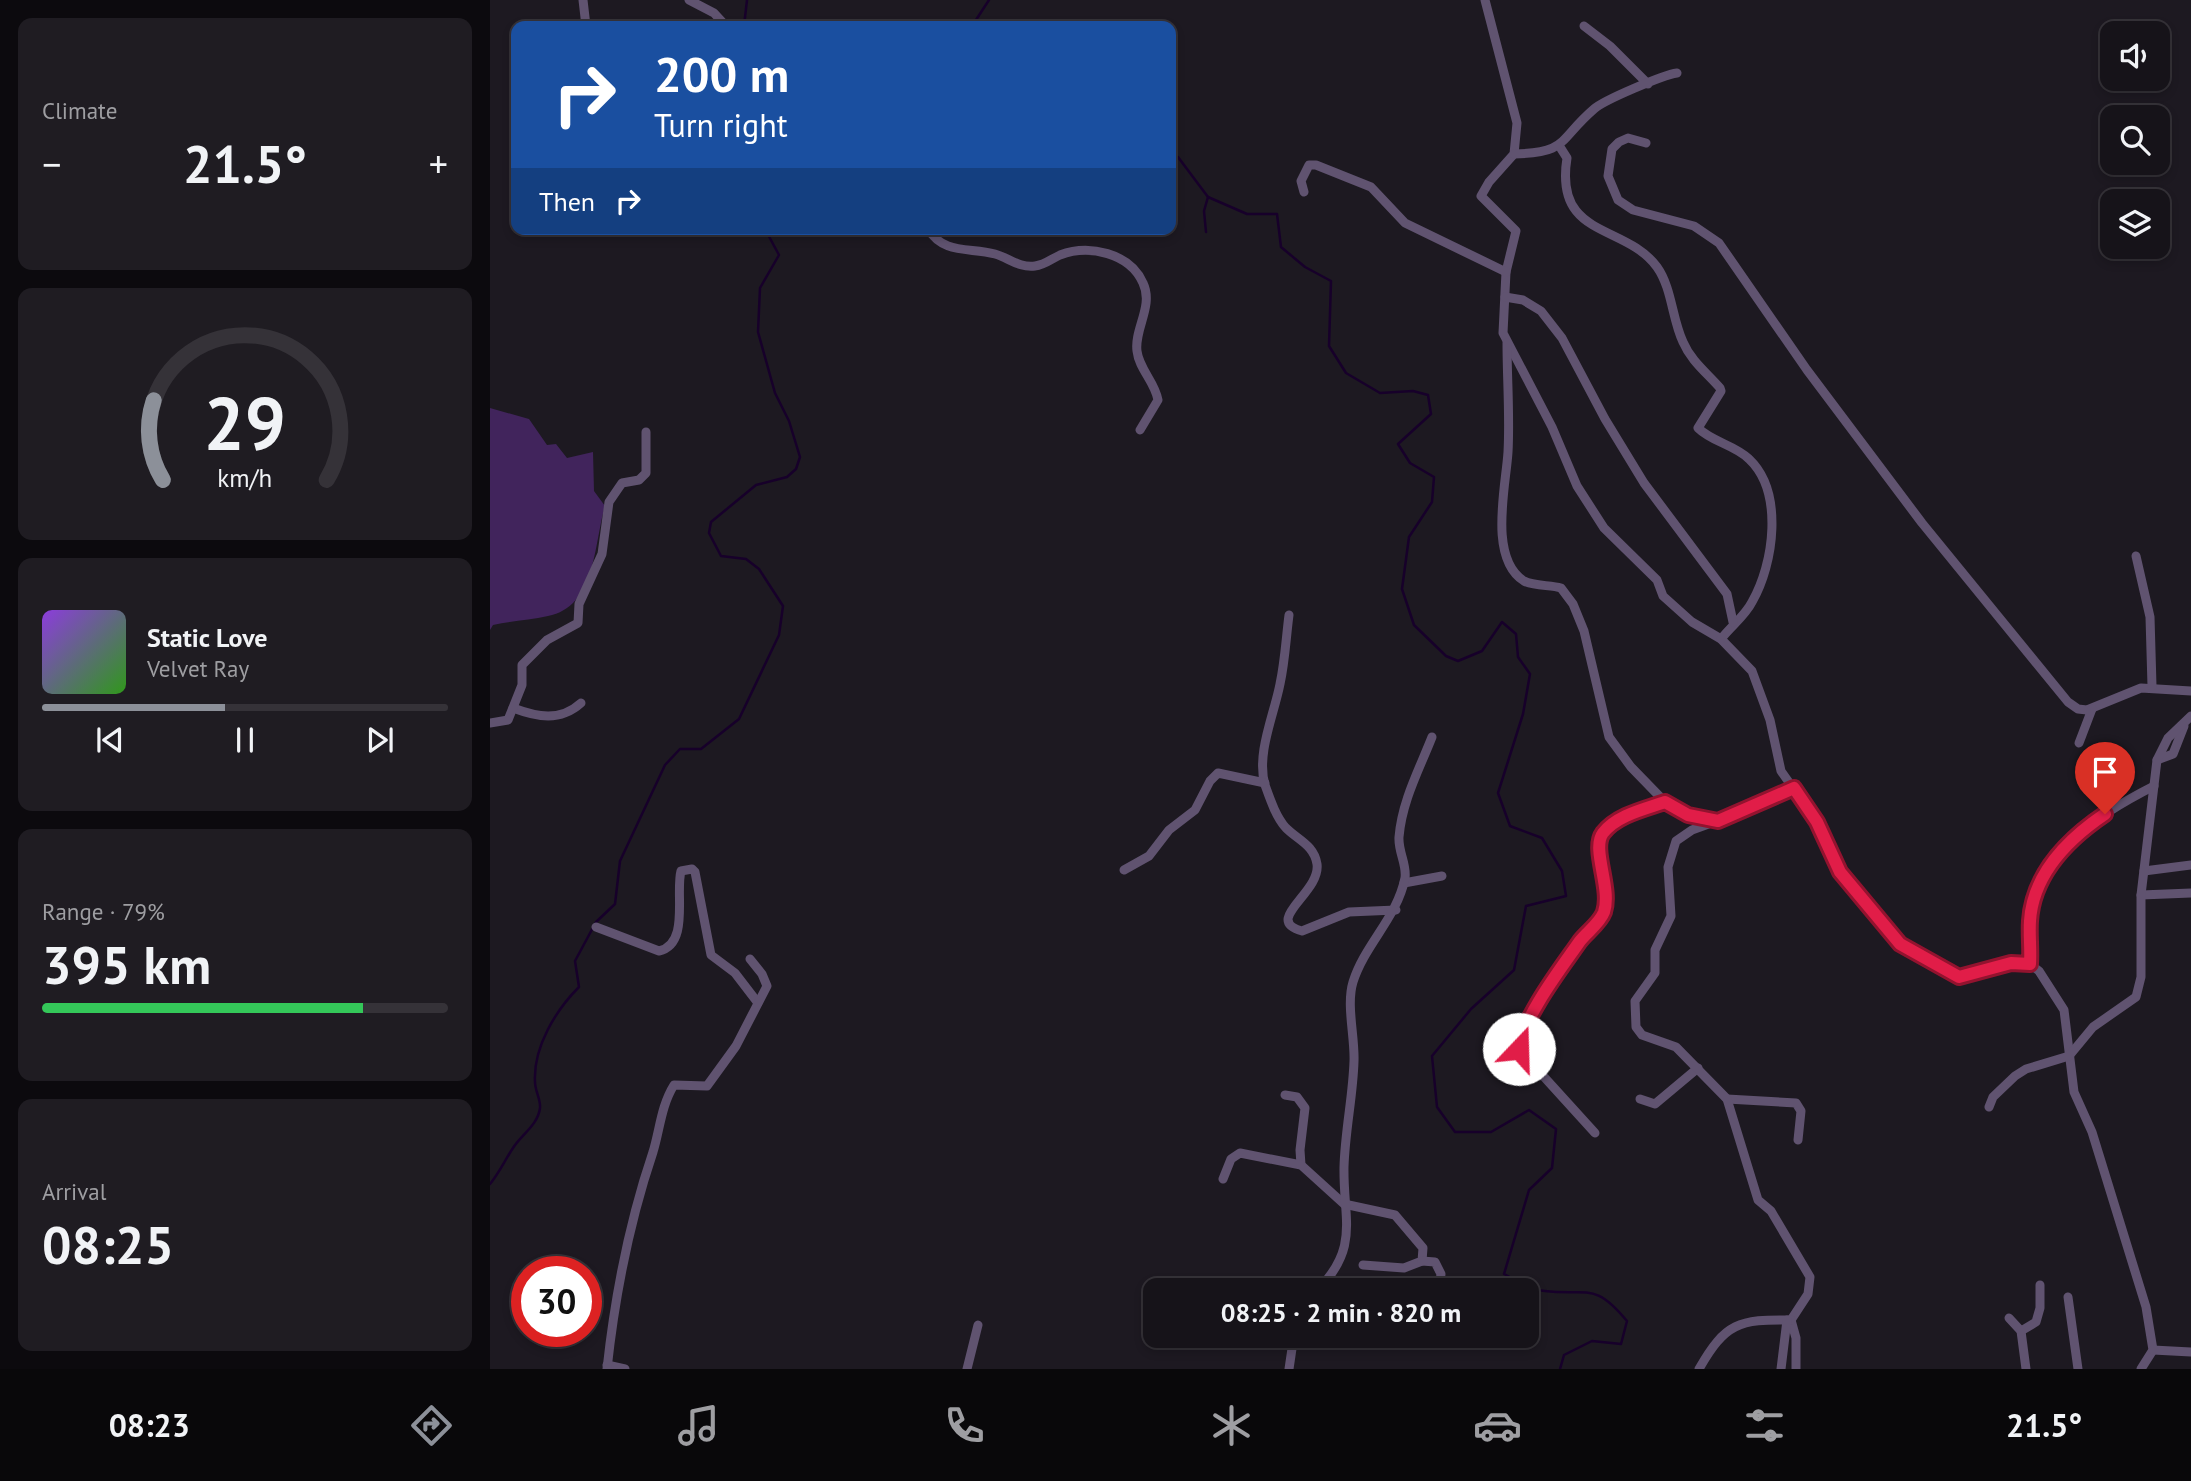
<!DOCTYPE html>
<meta charset="utf-8">
<style>
body{margin:0;font-family:"PT Sans",sans-serif;background:#1f1c22;color:#f1f3f6;height:100vh;display:flex;flex-direction:column;font-size:26px;white-space:nowrap}
*{box-sizing:border-box;margin:0}
p{font-size:23px;color:#9e9ea2}
.icon{flex:none;width:38px;height:38px;fill:none;stroke:currentColor;stroke-width:2;stroke-linecap:round;stroke-linejoin:round}
.map{position:relative;flex:1;overflow:hidden}
.panel{display:flex;flex-direction:column;gap:18px;padding:18px;background:#0c0a0e;width:490px}
.panel>*{flex:none}
.guide{position:absolute;left:21px;top:21px;width:665px;height:214px;border-radius:14px;box-shadow:0 4px 10px #0003,0 0 0 2px #353238;background:#1a4fa0;color:#fff;overflow:hidden}
.controls{position:absolute;left:1610px;top:21px;display:grid;gap:14px}
.controls a{display:grid;place-items:center;width:70px;height:70px;border-radius:14px;background:#161319;box-shadow:0 4px 10px #0003,0 0 0 2px #353238;font-size:35px}
.speed{position:absolute;left:21px;top:1256px;display:flex;gap:14px;font-size:35px;font-weight:700;text-align:center}
.speed>*{display:grid;place-content:center;width:91px;height:91px;border-radius:50%;background:#161319;box-shadow:0 4px 10px #0003,0 0 0 2px #353238;line-height:1}
.speed .limit{border:10px solid #d22;background:#fff;color:#111}
.pin{position:absolute;display:grid;place-items:center;width:60px;height:60px;color:#fff;margin:-72px -30px;border-radius:50% 50% 50% 0;rotate:-45deg;box-shadow:0 0 7px #0007}
.pin .icon{rotate:45deg}
.me{position:absolute;width:77px;margin:-38px;rotate:21deg;stroke-linejoin:round;filter:drop-shadow(0 0 5px #0008)}
.turn{display:flex;align-items:center;gap:24px;height:147px;padding:0 28px;font-size:32px}
.turn .icon{width:91px;height:91px;stroke-width:2.5}
.turn b{display:block;font-size:49px;line-height:60px}
.then{display:flex;align-items:center;height:66px;padding:0 28px;background:#0003;gap:14px;font-size:26px}
.big{font-size:52px;font-weight:700;line-height:1.1}
.panel .tile{flex:1;display:flex;flex-direction:column;justify-content:center;gap:10px;min-width:0;padding:0 24px;border-radius:14px;background:#1f1c22}
.panel .dial{align-items:center;gap:0}
.dial svg{height:182px;overflow:visible;fill:none;stroke:#353238;stroke-width:7;stroke-linecap:round;text-anchor:middle}
.dial text{fill:#f1f3f6;stroke:none}
.song{display:flex;align-items:center;gap:21px}
.cover{width:84px;height:84px;border-radius:10px;background:linear-gradient(135deg,hsl(270 70% 55%),hsl(110 70% 35%))}
.played{height:7px;border-radius:4px;background:linear-gradient(90deg,#8c9099 45%,#353238 45%)}
.keys{display:flex;justify-content:space-around;direction:ltr}
.heat{display:flex;justify-content:space-between;align-items:center;font-size:38px;direction:ltr}
.charge{height:10px;border-radius:5px;background:linear-gradient(90deg,#34c759 79%,#353238 0)}
.trip{position:absolute;left:653px;top:1278px;width:396px;height:70px;border-radius:14px;background:#161319;box-shadow:0 4px 10px #0003,0 0 0 2px #353238;font-weight:700;line-height:70px;text-align:center}
.menu{display:flex;height:112px;justify-content:space-around;align-items:center;background:#09080a;color:#9e9ea2}
.menu .icon{width:49px;height:49px}
.menu .current{color:#8c9099}
.menu b{font-size:32px;color:#f1f3f6}
main{display:flex;flex:1;min-height:0}
.map>svg:first-child{display:block}
</style>
<main>
<section class="panel">
<div class="tile"><p>Climate</p>
<div class="heat"><a>−</a><b class="big">21.5°</b><a>+</a></div>
</div>
<div class="tile dial"><svg viewBox="0 0 100 80">
<path d="M14 69A42 42 0 1 1 86 69"/>
<path d="M14 69A42 42 0 0 1 10 34" stroke="#8c9099"/>
<text x="50" y="56" font-size="32" font-weight="700">29</text>
<text x="50" y="72" font-size="11">km/h</text>
</svg></div>
<div class="tile">
<div class="song"><i class="cover"></i><div><b>Static Love</b><p>Velvet Ray</p></div></div>
<div class="played"></div>
<div class="keys"><svg class="icon" aria-label="previous" viewBox="0 0 24 24"><path d="M18 5L8 12l10 7zM5 5v14"/></svg><svg class="icon" aria-label="pause" viewBox="0 0 24 24"><path d="M8 5v14M16 5v14"/></svg><svg class="icon" aria-label="next" viewBox="0 0 24 24"><path d="M6 5l10 7-10 7zM19 5v14"/></svg></div>
</div>
<div class="tile"><p>Range · 79%</p><b class="big">395 km</b><div class="charge"></div></div>
<div class="tile"><p>Arrival</p><b class="big">08:25</b></div>
</section>
<div class="map">
<svg width="1701" height="1369" viewBox="0 0 1701 1369">
<rect width="100%" height="100%" fill="#1d1921"/>
<path fill="#41245c" d="M0,408L39,419L57,445L66,444L77,458L103,452L104,491L115,506C104,543 106,607 58,616C40,620 22,621 3,625L0,630Z"/>
<g fill="none" stroke-linecap="round" stroke-linejoin="round">
<g stroke="#17002a" stroke-width="2.5">
<polyline points="254,26 257,0"/>
<polyline points="482,26 499,0"/>
<polyline points="681,153 688,157 718,197 714,211 716,232"/>
<path d="M718,197L757,214H787L791,247L815,267L841,281L839,346L856,373L890,393L923,391L938,395L941,414L908,444L920,463L944,477L942,502L919,537L912,589L924,625L956,656L968,661L992,651L1012,622L1026,634L1028,657L1040,674L1033,714L1008,793L1020,826L1052,838L1072,871L1076,896L1036,906L1024,970L981,1009L942,1056L947,1107L965,1132H1001L1039,1110L1066,1129L1062,1168L1039,1190L1014,1274C1026,1280 1041,1290 1055,1291C1098,1296 1104,1281 1137,1321L1131,1344L1102,1341L1074,1355L1070,1369"/>
<path d="M0,1184C9,1173 15,1160 23,1148C31,1135 48,1125 50,1108C51,1100 45,1091 45,1082C43,1047 66,1010 89,987L85,961L106,922L125,904L130,861L175,765L190,749H211L249,719L289,635L293,606L269,569L256,559L231,556L219,533L221,522L266,485L297,477L306,469L310,457L299,421L285,393L268,332L270,288L289,255L275,229"/>
</g>
<g stroke="#605370" stroke-width="9">
<polyline points="93,0 96,26"/>
<polyline points="199,0 224,13 236,26"/>
<path d="M995,0L1027,123L1024,154L999,182L991,196L1026,231L1016,272L1013,333L1062,427L1087,486L1114,528L1167,580L1173,596L1202,622L1231,639L1262,671L1280,720L1291,771L1327,822L1350,872L1405,939C1415,950 1454,967 1469,977L1521,963L1540,964L1549,971L1574,1010L1584,1092L1602,1132L1656,1307L1663,1350L1651,1369"/>
<polyline points="1094,26 1120,46 1158,84"/>
<polyline points="1156,143 1138,138 1129,142 1122,149 1118,176 1128,200 1143,210 1204,226 1229,243 1317,370 1432,523 1578,702 1588,709 1597,710 1651,688 1701,691"/>
<path d="M1070,147L1077,158C1064,239 1135,223 1167,267C1182,288 1182,319 1193,342C1201,361 1217,373 1230,388L1231,391L1208,428C1222,442 1245,445 1259,459C1294,492 1284,564 1262,602C1255,616 1241,626 1231,639"/>
<path d="M1024,154C1078,153 1068,140 1104,109C1114,100 1173,75 1187,73"/>
<polyline points="814,192 811,181 819,165 826,165 881,187 915,223 1016,272"/>
<path d="M438,229C454,255 480,247 505,254C519,258 529,268 545,266C555,265 561,259 570,255C599,244 640,253 653,283C664,306 644,329 647,351C649,369 665,382 668,400L650,430"/>
<polyline points="1015,297 1033,300 1051,311 1072,338 1115,419 1154,483 1237,594 1243,622"/>
<path d="M1017,343C1017,379 1020,416 1018,452C1016,486 998,558 1034,581C1043,586 1061,585 1071,588L1083,604L1094,631L1119,737L1141,767L1175,802L1198,815L1226,821"/>
<polyline points="1646,556 1660,617 1662,686"/>
<path d="M799,615C796,638 795,661 790,684C784,715 766,754 775,785C780,799 786,817 796,828C808,840 824,845 827,864C831,893 772,920 812,931L859,912L906,910"/>
<path d="M23,708C47,717 70,722 91,703"/>
<polyline points="0,723 18,720 32,685 32,665 57,640 88,623 89,604 112,554 119,502 132,483 149,480 156,473 156,432"/>
<polyline points="1589,743 1602,709"/>
<polyline points="1667,760 1683,754 1694,726"/>
<polyline points="634,870 659,856 679,830 705,810 720,781 728,773 775,783"/>
<polyline points="1654,871 1701,865"/>
<polyline points="914,883 952,876"/>
<polyline points="1651,895 1701,893"/>
<path d="M106,927L169,951C200,944 185,893 191,871L202,869L205,872L221,955L245,973L268,1003"/>
<path d="M1540,964C1541,948 1537,931 1541,915C1555,848 1607,815 1664,786"/>
<polyline points="795,1095 807,1097 815,1108 810,1150 811,1165"/>
<polyline points="1150,1099 1165,1104 1208,1068"/>
<polyline points="1237,1099 1306,1103 1311,1111 1308,1140"/>
<polyline points="1499,1107 1503,1097 1525,1076 1536,1069 1579,1056 1603,1027 1646,997 1651,977 1651,895 1667,760 1678,738 1701,716"/>
<path d="M1105,1133L1036,1057L1029,1049C1033,1018 1072,967 1090,941C1097,932 1110,923 1114,912C1122,888 1101,849 1113,833C1127,815 1155,809 1175,802"/>
<polyline points="733,1179 741,1159 750,1153 811,1165 854,1204 905,1215 933,1248 932,1261 914,1268 873,1265"/>
<polyline points="932,1261 945,1262 951,1274 949,1290"/>
<path d="M828,1290C870,1246 853,1220 854,1167C855,1131 863,1096 864,1061C865,1037 856,1005 863,982C875,944 907,918 915,878C917,864 908,852 909,837C912,801 929,770 942,737"/>
<polyline points="1578,1297 1588,1369"/>
<polyline points="1519,1318 1531,1331 1536,1369"/>
<polyline points="1301,1320 1318,1294 1320,1277 1281,1211 1268,1200 1237,1099 1186,1047 1152,1035 1146,1027 1145,1001 1165,973 1165,950 1181,916 1178,867 1186,841 1202,830 1257,810 1304,788"/>
<polyline points="1301,1320 1306,1338 1306,1369"/>
<polyline points="1531,1331 1546,1322 1550,1308 1550,1285"/>
<polyline points="1663,1350 1701,1352"/>
<polyline points="117,1365 135,1369"/>
<path d="M117,1369C125,1295 139,1223 163,1152C170,1129 171,1106 184,1085L217,1086L246,1046L277,986L272,974L260,959"/>
<polyline points="477,1369 488,1325"/>
<polyline points="799,1369 804,1335"/>
<path d="M1209,1369C1235,1323 1249,1319 1301,1320"/>
<polyline points="1291,1369 1297,1320"/>
</g>
</g>
<g fill="none" stroke-linecap="round" stroke-linejoin="round">
<defs>
<path id="route" d="M1029,1049C1033,1017 1072,967 1090,941C1097,932 1110,923 1114,912C1122,888 1101,849 1113,833C1127,815 1155,809 1175,802L1198,815L1228,821L1304,788L1327,822L1350,872L1410,944L1469,977L1521,963L1540,964C1541,949 1539,935 1540,921C1543,873 1578,839 1615,814"/>
</defs>
<use href="#route" stroke="#92132f" stroke-width="18"/>
<use href="#route" stroke="#e11d48" stroke-width="12"/>
</g>
</svg>
<div class="controls">
<a><svg class="icon" aria-label="sound" viewBox="0 0 24 24"><path d="M4 9h4l5-4v14l-5-4H4zM17 9q2 3 0 6"/></svg></a>
<a><svg class="icon" aria-label="search" viewBox="0 0 24 24"><circle cx="10" cy="10" r="6"/><path d="M15 15l6 6"/></svg></a>
<a><svg class="icon" aria-label="layers" viewBox="0 0 24 24"><path d="M12 4l9 5-9 5-9-5zM3 14l9 5 9-5"/></svg></a>
</div>
<div class="speed"><div class="limit">30</div></div>
<div class="pin" style="left:1615px;top:814px;background:#d93025"><svg class="icon" aria-label="arrive" viewBox="0 0 24 24"><path d="M6 21V4h12l-3 4 3 4H6"/></svg></div>
<svg class="me" style="left:1029px;top:1049px" viewBox="-20 -20 40 40"><circle r="19" fill="#fff"/><path d="M0-13L10 11 0 6-10 11z" fill="#e11d48"/></svg>
<div class="trip">08:25 · 2 min · 820 m</div>
<div class="guide">
<div class="turn"><svg class="icon" aria-label="right" viewBox="0 0 24 24"><path d="M7 20v-9h11M14 6l5 5-5 5"/></svg><div><b>200 m</b>Turn right</div></div>
<div class="then">Then<svg class="icon" aria-label="right" viewBox="0 0 24 24"><path d="M7 20v-9h11M14 6l5 5-5 5"/></svg></div>
</div>
</div>
</main>
<nav class="menu">
<b>08:23</b>
<svg class="icon current" aria-label="directions" viewBox="0 0 24 24"><path d="M12 3l9 9-9 9-9-9zM9 14v-3h6M13 9l2 2-2 2"/></svg>
<svg class="icon" aria-label="music" viewBox="0 0 24 24"><path d="M9 18V5l10-2v13"/><circle cx="6" cy="18" r="3"/><circle cx="16" cy="16" r="3"/></svg>
<svg class="icon" aria-label="phone" viewBox="0 0 24 24"><path d="M5 4h4l2 5-3 2q2 4 5 5l2-3 5 2v4C11 20 4 13 5 4z"/></svg>
<svg class="icon" aria-label="climate" viewBox="0 0 24 24"><path d="M12 3v18M4 7l16 10M4 17L20 7"/></svg>
<svg class="icon" aria-label="car" viewBox="0 0 24 24"><path d="M5 17H2v-5l4-1 3-4h7l3 4 3 1v5h-3M9 17h6M6 11h13"/><circle cx="7" cy="17" r="2"/><circle cx="17" cy="17" r="2"/></svg>
<svg class="icon" aria-label="filters" viewBox="0 0 24 24"><path d="M4 7h16M4 17h16"/><circle cx="9" cy="7" r="2"/><circle cx="15" cy="17" r="2"/></svg>
<b>21.5°</b>
</nav>
